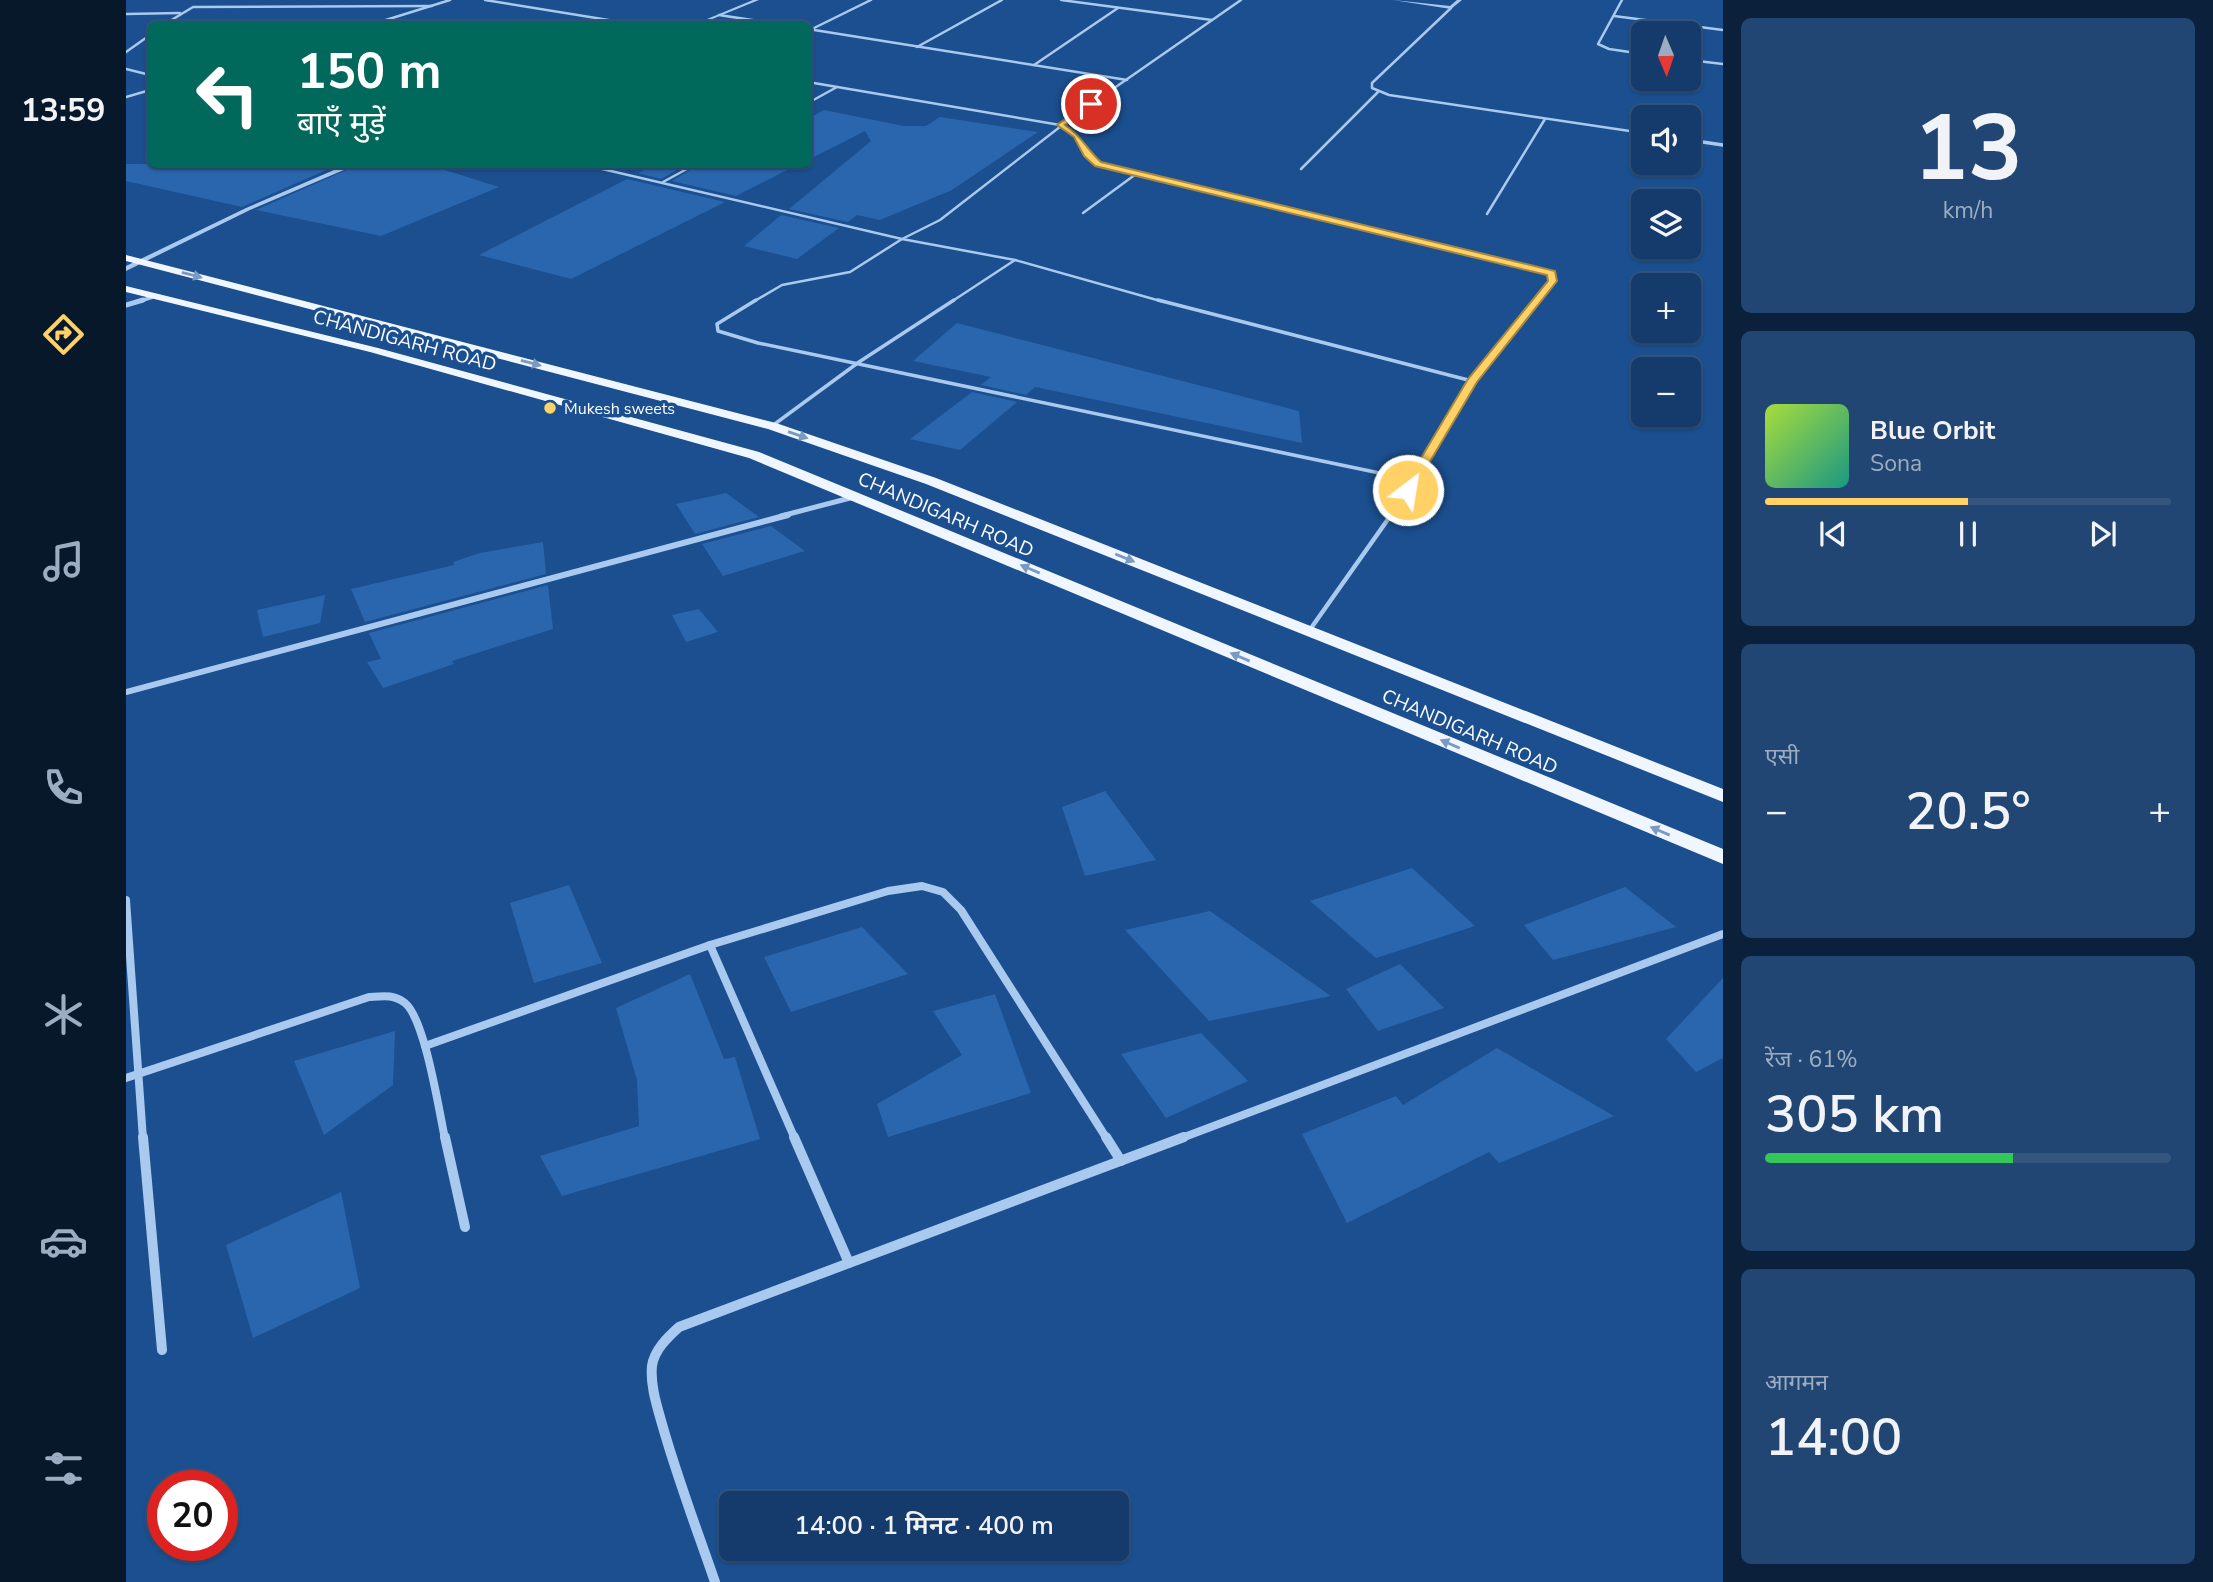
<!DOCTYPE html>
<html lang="hi">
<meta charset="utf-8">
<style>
body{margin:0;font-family:"Nunito Sans","Noto Sans Devanagari",sans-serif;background:#214673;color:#f1f3f6;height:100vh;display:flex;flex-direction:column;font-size:26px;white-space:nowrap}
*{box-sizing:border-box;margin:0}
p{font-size:23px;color:#9dadc1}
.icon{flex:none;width:38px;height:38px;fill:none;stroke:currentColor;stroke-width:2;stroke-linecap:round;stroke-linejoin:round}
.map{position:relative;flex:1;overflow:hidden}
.panel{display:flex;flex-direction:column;gap:18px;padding:18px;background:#0b203b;width:490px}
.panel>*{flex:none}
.banner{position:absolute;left:21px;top:21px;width:665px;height:147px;border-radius:10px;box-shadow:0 2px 5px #0004,0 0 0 2px #33557e;background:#00695c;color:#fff;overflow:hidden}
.needle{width:46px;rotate:178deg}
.controls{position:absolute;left:1505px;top:21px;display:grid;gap:14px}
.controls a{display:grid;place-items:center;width:70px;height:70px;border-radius:10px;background:#143b6b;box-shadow:0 2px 5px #0004,0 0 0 2px #33557e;font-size:35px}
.speed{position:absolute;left:21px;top:1470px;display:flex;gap:14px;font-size:35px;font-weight:700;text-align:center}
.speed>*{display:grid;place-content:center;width:91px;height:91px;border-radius:50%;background:#143b6b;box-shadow:0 2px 5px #0004,0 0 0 2px #33557e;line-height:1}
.speed .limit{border:10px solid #d22;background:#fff;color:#111}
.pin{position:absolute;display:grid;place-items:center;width:60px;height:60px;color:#fff;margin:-30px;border:4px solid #fff;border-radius:50%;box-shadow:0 2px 7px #0007}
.me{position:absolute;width:77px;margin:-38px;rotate:31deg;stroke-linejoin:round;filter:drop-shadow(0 0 5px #0008)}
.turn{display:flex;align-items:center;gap:24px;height:147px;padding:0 35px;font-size:32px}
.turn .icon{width:91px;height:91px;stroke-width:2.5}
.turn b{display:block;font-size:49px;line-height:60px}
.big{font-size:52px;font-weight:600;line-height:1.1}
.panel .widget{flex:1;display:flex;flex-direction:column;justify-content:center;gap:10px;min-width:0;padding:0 24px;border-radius:10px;background:#214673}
.panel .dial{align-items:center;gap:0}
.dial b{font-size:91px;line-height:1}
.song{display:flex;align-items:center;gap:21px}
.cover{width:84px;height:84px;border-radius:10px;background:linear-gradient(135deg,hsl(80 70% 55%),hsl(170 70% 35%))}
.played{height:7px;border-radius:4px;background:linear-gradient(90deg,#ffd166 50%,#33557e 50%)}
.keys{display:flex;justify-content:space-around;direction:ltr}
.heat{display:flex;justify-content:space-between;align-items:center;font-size:38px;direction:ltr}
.charge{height:10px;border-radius:5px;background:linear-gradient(90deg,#34c759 61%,#33557e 0)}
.trip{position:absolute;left:593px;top:1491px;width:410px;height:70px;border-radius:10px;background:#143b6b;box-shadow:0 2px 5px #0004,0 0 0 2px #33557e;font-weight:600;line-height:70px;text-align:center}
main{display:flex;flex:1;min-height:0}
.tabs{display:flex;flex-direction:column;width:126px;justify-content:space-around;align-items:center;background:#08182b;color:#9dadc1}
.tabs .icon{width:49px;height:49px}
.tabs .selected{color:#ffd166}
.tabs b{font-size:32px;color:#f1f3f6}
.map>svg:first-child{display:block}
</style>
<main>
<nav class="tabs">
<b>13:59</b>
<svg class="icon selected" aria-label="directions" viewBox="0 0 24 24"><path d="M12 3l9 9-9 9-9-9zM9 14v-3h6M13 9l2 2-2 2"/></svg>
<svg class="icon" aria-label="music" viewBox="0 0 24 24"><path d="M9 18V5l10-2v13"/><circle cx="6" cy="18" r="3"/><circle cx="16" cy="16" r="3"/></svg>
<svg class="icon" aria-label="phone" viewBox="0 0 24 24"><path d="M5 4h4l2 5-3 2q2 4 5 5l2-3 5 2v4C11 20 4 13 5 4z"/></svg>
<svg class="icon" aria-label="climate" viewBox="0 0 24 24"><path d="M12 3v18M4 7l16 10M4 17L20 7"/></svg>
<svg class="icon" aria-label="car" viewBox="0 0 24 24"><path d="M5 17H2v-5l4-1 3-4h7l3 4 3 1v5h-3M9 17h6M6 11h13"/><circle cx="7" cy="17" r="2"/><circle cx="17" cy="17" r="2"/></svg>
<svg class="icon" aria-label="filters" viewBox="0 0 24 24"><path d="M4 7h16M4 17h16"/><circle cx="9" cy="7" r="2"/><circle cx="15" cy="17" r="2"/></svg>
</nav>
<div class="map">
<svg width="1597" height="1582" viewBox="0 0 1597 1582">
<rect width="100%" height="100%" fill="#1b4f8f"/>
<g fill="#2a66ad">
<polygon points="698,110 778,126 800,126 814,117 912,132 826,190 754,220 731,215 722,222 663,209 745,141 739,131 682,160 682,119"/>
<polygon points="0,164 214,164 116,207 0,181"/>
<polygon points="234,164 300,164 373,187 255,236 130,210"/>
<polygon points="530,164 561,164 535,179 512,173"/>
<polygon points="574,164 673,164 610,196 546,181"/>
<polygon points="501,179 599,202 445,279 353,255"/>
<polygon points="655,215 713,228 671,259 618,246"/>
<polygon points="831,323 1173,411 1176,443 909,387 900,395 855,385 865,377 787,361"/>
<polygon points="846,392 891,402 834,450 784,439"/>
<polygon points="600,493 633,517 569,534 550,504"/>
<polygon points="645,526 679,551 597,576 576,544"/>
<polygon points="417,542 420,574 239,622 225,589 328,565 327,562 354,553"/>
<polygon points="422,585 427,629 326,661 328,664 257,688 241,662 255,659 243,633"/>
<polygon points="199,595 194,623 137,637 131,610"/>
<polygon points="573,609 592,632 560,642 546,615"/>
<polygon points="979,791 1030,860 959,876 936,807"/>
<polygon points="1286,868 1349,926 1250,958 1184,901"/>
<polygon points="443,885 476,963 408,983 384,903"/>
<polygon points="1499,887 1550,927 1427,960 1398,925"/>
<polygon points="1084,911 1205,996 1083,1021 999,930"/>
<polygon points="736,927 782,974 665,1012 638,957"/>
<polygon points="1274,964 1318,1008 1252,1031 1220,989"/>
<polygon points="564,974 598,1059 609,1057 634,1139 436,1196 414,1156 513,1126 511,1080 490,1008"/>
<polygon points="1597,978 1597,1058 1570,1072 1540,1039"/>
<polygon points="869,994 905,1093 762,1137 751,1104 836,1055 807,1011"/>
<polygon points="269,1031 267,1085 198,1135 168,1061"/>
<polygon points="1075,1033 1122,1081 1040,1118 995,1054"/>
<polygon points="1371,1048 1488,1116 1373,1163 1363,1152 1221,1223 1176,1134 1270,1096 1277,1105"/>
<polygon points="215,1192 234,1288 127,1338 100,1245"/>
</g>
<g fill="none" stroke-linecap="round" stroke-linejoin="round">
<g stroke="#a9c9ee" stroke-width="2.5">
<polyline points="359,0 507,24"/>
<polyline points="935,0 1086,20"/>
<polyline points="1496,0 1472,44 1483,49 1517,54"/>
<polyline points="593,15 652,24"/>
<polyline points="1488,16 1597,30"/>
<polyline points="682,29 1001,80"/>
<polyline points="684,30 745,0"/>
<polyline points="791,47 876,0"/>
<polyline points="1563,60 1597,64"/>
<polyline points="908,65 992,8"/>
<polyline points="682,82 934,125 951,136 965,159 984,168 1425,273 1427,281 1410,302"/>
<polyline points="682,103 711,87"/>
<polyline points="455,164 776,239 889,260 1038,302"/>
<polyline points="1175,169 1252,92"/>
<polyline points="537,182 570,164"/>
<polyline points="957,213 1010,174"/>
<polyline points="1361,214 1419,119"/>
<polyline points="627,302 656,285 724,272 776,239 814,220 948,116 1115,0"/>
<polyline points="825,302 889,260"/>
</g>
<g stroke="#a9c9ee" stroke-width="3.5">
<polyline points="630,300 591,324 592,331 632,343 1287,480"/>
<polyline points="1032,300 1346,381"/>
<polyline points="646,426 733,362 828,300"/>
<polyline points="1263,516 1346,381 1412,300"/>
</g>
<polyline stroke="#a9c9ee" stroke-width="4.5" points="1183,631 1265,515"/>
<g stroke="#a9c9ee" stroke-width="2.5">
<polyline points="1325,8 1246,83 1246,88 1263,95 1517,133"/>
<polyline points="0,14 54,13"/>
<polyline points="39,24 67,7 306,6"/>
<polyline points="247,24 324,0"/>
<polyline points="0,52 24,35"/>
<polyline points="0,69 24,75"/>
<polyline points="0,97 24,90"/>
</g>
<g stroke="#a9c9ee" stroke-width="3.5">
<polyline points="1506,131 1517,133"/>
<polyline points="1563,140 1597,145"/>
<polyline points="11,302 30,296"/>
</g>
<g stroke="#a9c9ee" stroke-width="5">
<polyline points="0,305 17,300"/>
<polyline points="655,516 728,497"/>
</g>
<polyline stroke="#a9c9ee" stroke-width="6" points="0,692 662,515"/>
<g stroke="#a9c9ee" stroke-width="8">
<polyline points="0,900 17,1139"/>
<polyline points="584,945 669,1139"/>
<polyline points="299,1046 584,945 762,891 796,886 817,892 835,910 981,1139"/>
<path d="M0,1078L243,997C257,996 268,994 279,1003C299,1019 313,1111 319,1139"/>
<polyline points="1053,1139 1597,934"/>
</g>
<g stroke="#a9c9ee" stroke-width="10">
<polyline points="17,1137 36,1350"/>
<polyline points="319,1137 339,1227"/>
<polyline points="668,1137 723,1263"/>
<polyline points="980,1137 995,1161"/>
<path d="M589,1582C571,1530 551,1477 536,1424C531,1406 524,1385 526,1366C528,1350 542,1337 553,1327L1058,1137"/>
</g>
<g fill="#a9c9ee" fill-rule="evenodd">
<polygon points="627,0 633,0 574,24 569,24"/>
<polygon points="1267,0 1324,6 1331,0 1336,0 1325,9"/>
<polygon points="222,164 232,164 124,210 0,271 0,266 120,208"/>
</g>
<g fill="#f0f6ff" fill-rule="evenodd">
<polygon points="0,255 650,423 810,478 1597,789 1597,802 800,484 642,429 0,261"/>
<polygon points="0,286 252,348 633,452 1597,849 1597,864 623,458 244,352 0,292"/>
</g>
</g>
<defs><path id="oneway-solid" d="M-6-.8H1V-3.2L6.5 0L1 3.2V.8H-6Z" transform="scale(1.75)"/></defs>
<g fill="#7b9ac1">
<use href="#oneway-solid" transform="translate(66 275) rotate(15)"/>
<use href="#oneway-solid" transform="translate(405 363) rotate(15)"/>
<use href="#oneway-solid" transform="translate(672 435) rotate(19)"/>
<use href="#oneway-solid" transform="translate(999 558) rotate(22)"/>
<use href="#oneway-solid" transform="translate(904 569) rotate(-157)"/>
<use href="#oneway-solid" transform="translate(1114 657) rotate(-157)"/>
<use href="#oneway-solid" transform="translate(1324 744) rotate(-157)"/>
<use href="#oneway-solid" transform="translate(1534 831) rotate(-157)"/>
</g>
<path fill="#ffd166" stroke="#a68842" stroke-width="2" d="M963,102L969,104L939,125C955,135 961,150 975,162L1429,271L1431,281L1351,382L1286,492L1276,490L1342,379L1422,281L1421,275L969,166L958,156L948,137L931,125Z"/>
<circle fill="#ffd166" stroke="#1b4f8f" stroke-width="2.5" cx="424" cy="408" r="7"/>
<g text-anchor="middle" stroke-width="7" stroke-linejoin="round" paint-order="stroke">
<g font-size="16" fill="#fff" stroke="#1b4f8f" text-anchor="start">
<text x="438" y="414">Mukesh sweets</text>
</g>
<g font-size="19" fill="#fff" stroke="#1b4f8f">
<text transform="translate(279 340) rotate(15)" y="7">CHANDIGARH ROAD</text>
<text transform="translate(820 514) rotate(23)" y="7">CHANDIGARH ROAD</text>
<text transform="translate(1344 731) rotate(23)" y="7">CHANDIGARH ROAD</text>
</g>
</g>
</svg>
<div class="controls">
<a><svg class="needle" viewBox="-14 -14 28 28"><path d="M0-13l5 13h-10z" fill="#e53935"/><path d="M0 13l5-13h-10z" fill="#9dadc1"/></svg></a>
<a><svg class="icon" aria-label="sound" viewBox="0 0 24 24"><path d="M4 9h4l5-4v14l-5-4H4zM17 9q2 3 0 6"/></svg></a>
<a><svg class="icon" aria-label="layers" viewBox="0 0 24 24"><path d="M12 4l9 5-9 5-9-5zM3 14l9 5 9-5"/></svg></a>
<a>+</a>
<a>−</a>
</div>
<div class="speed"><div class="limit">20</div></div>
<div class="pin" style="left:965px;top:104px;background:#d93025"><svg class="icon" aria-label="arrive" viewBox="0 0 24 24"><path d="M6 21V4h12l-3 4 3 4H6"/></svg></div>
<svg class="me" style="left:1282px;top:490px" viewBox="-20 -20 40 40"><circle r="17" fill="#ffd166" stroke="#fff" stroke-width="3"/><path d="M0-11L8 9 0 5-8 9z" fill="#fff"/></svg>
<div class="trip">14:00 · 1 मिनट · 400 m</div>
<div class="banner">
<div class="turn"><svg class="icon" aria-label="left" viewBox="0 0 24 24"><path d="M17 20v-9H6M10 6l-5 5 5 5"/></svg><div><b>150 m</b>बाएँ मुड़ें</div></div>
</div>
</div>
<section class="panel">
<div class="widget dial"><b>13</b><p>km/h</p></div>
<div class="widget">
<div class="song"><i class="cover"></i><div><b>Blue Orbit</b><p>Sona</p></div></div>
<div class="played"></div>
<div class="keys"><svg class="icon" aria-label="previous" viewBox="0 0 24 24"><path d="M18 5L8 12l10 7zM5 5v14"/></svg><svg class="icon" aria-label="pause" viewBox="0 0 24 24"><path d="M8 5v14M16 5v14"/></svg><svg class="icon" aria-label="next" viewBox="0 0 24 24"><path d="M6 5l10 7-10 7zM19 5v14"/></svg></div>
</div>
<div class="widget"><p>एसी</p>
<div class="heat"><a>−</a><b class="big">20.5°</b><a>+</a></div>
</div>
<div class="widget"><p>रेंज · 61%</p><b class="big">305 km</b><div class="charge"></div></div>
<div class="widget"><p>आगमन</p><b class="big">14:00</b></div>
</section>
</main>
